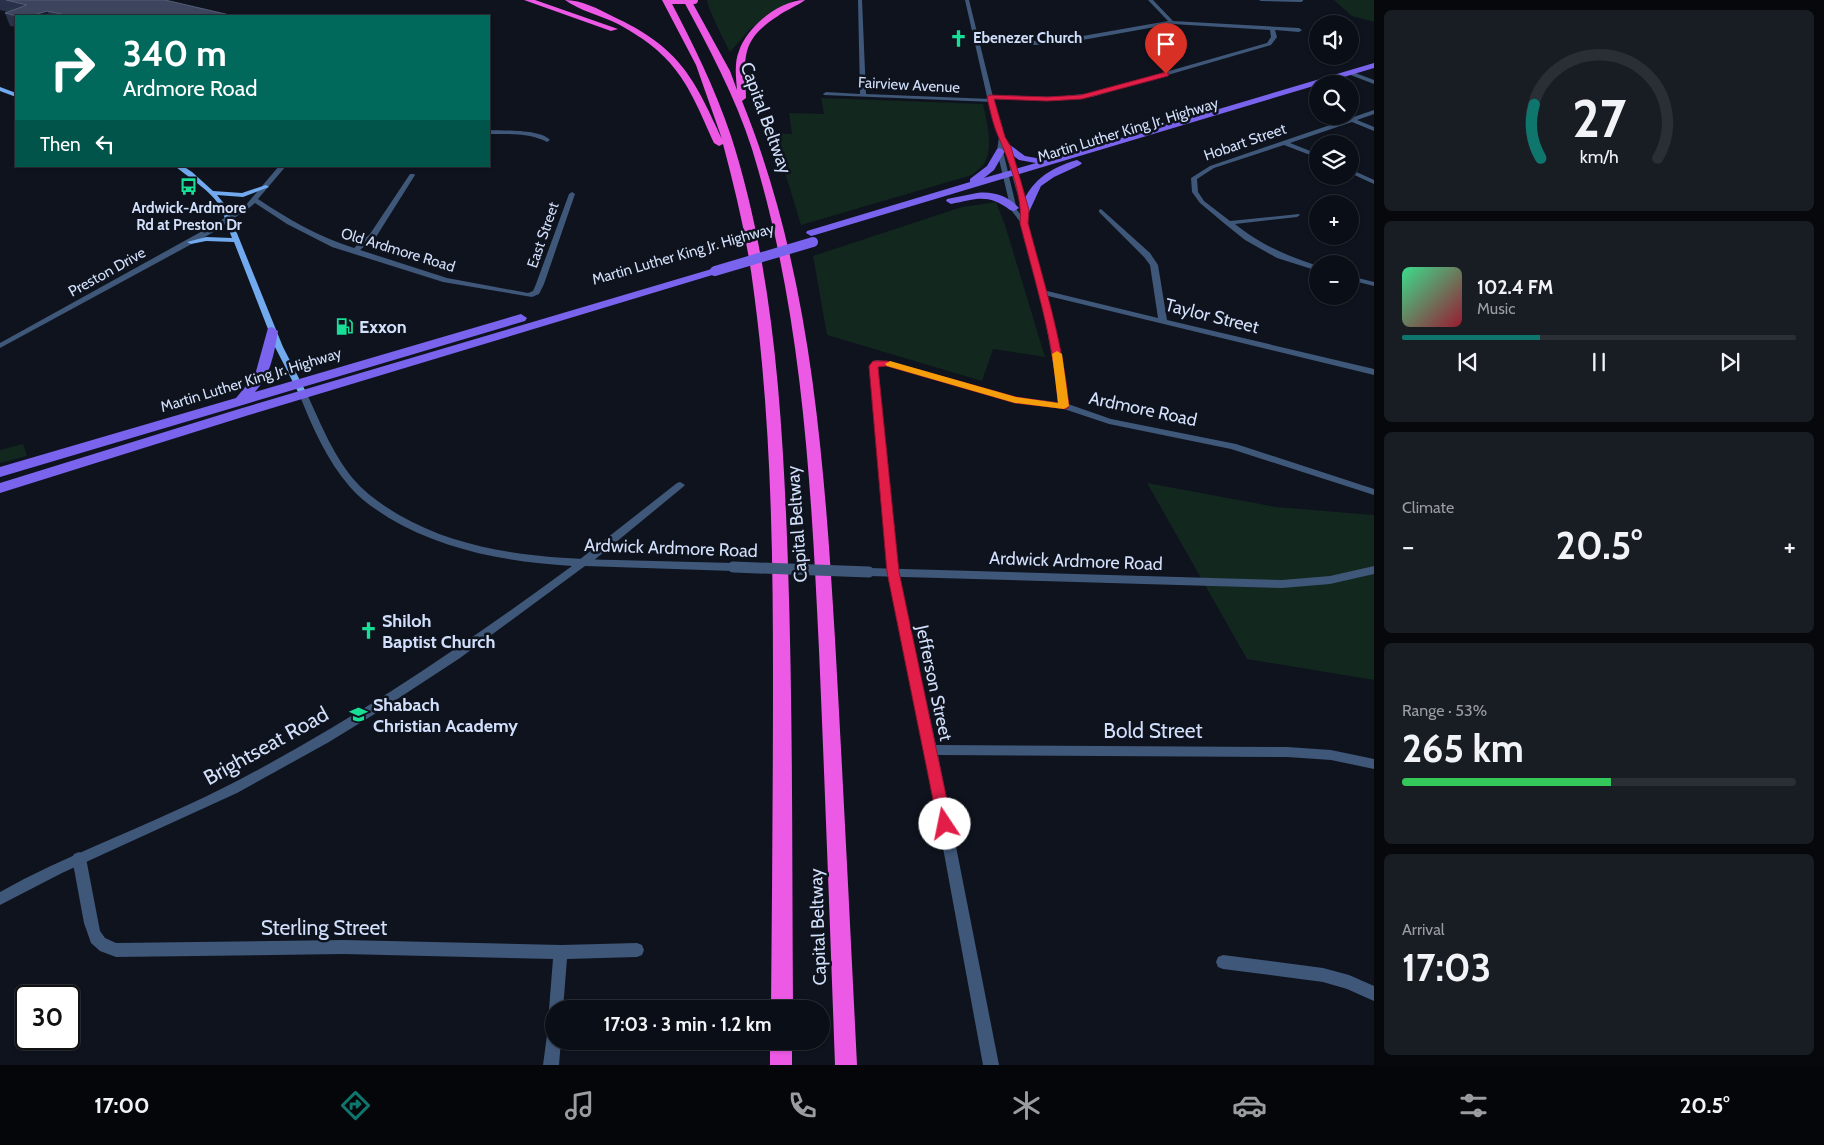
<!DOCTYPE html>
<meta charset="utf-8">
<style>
body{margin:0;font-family:Cabin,sans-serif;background:#181c23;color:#f1f3f6;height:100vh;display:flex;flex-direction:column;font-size:19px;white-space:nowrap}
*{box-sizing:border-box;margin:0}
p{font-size:16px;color:#999ca1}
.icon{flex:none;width:28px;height:28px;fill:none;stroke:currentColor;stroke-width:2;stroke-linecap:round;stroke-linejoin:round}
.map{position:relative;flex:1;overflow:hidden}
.drawer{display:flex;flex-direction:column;gap:10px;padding:10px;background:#06080c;width:450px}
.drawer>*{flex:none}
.banner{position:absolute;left:15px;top:15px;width:475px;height:152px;border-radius:0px;box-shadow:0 1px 4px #0004,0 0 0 1px #2a2e35;background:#00695c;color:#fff;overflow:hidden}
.controls{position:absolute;left:1309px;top:15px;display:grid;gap:10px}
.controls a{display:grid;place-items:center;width:50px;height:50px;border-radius:50%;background:#0a0e16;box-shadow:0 1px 4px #0004,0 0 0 1px #2a2e35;font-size:25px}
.speed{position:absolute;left:15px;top:985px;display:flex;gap:10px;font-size:25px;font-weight:700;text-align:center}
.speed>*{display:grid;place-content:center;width:65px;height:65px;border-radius:50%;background:#0a0e16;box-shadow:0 1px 4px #0004,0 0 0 1px #2a2e35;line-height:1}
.speed .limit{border:2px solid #111;border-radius:8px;background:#fff;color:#111}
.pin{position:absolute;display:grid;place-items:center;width:42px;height:42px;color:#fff;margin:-51px -21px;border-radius:50% 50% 50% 0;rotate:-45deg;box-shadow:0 0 5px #0007}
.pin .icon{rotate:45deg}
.me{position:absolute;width:55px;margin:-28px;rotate:349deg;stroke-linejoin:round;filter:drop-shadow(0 0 4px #0008)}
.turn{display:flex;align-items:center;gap:18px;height:105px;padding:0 25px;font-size:22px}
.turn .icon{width:65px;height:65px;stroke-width:2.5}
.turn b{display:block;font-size:35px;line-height:42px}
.then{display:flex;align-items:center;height:48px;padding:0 25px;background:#0003;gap:10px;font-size:19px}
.big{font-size:38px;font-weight:800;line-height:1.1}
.drawer .tile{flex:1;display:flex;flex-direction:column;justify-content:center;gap:8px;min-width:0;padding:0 18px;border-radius:8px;background:#181c23}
.drawer .dial{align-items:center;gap:0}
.dial svg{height:130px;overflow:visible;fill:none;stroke:#2a2e35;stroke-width:7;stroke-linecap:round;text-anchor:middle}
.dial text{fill:#f1f3f6;stroke:none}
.song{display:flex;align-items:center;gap:15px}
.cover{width:60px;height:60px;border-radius:8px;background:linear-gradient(135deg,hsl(150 70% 55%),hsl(350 70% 35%))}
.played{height:5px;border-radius:2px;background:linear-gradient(90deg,#0f766e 35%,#2a2e35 35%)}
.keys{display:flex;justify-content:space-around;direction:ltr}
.heat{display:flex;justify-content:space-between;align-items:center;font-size:28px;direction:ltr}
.charge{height:8px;border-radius:4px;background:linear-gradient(90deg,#34c759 53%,#2a2e35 0)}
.trip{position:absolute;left:545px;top:1000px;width:285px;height:50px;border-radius:25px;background:#0a0e16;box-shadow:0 1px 4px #0004,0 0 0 1px #2a2e35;font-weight:800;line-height:50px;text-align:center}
.tabs{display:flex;height:80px;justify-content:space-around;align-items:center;background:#040609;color:#999ca1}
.tabs .icon{width:35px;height:35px}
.tabs .active{color:#0f766e}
.tabs b{font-size:22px;color:#f1f3f6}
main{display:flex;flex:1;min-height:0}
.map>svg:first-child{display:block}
</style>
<main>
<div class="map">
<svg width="1374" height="1065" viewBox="0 0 1374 1065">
<rect width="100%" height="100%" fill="#0e131e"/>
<g fill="#12271d">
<path d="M707,0H794L751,28L730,52C726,44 706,5 707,0Z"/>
<polygon points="1334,0 1374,0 1374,22 1352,16"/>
<path d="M821,98L983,104C987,122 994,147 984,164C981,168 975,172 972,175L801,225L773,133L792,134L789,113L824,114Z"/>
<polygon points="996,202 1005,225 1045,357 993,349 982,381 827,335 813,256 962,207"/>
<polygon points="23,444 27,456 0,463 0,450"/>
<polygon points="1147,483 1276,507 1374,515 1374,680 1247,659"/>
</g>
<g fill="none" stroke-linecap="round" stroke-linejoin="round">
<g fill="#3f5778" fill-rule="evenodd">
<polygon points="858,0 862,0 866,94 991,99 993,100 993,102 824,95 823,94 826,92 860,94"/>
<polygon points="1148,0 1153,0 1173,21 1299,28 1302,30 1299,32 1275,30 1277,37 1271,45 1092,97 1055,101 990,99 987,97 990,95 1055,97 1092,93 1267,43 1271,37 1270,30 1172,24 1060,44 1031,45 976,42 973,40 976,38 1031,41 1060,40 1168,21"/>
<polygon points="1259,0 1303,0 1303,1 1301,2 1261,1"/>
<polygon points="1350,71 1374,80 1374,84 1348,74 1347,73"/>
<path d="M1374,110V114L1357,120L1374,127V131L1352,122L1290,143L1318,154V158L1284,145L1214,168L1197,179L1198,192L1204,201L1230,221L1299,214L1300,215L1297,217L1235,224C1263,246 1285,255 1318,266V271L1277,258L1245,240L1225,224L1200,203L1192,192L1191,178L1210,166Z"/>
<path d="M489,130C504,131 540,129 550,140L547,142C530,133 508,134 489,134Z"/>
<path d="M279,166H286L258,199C288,219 319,237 354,248L370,234L410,174H414L415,175L376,237L360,250L447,278L528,293L533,291L536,284L569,194L572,192L575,194L544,284L539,294L532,297L443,282L332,247L287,224L255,203L249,208L212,233L0,348V343L206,229L245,206Z"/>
<polygon points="1350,169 1374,180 1374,184 1350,173"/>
<polygon points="1101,209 1150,253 1158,265 1167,320 1374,369 1374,375 1040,294 1039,292 1043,290 1158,318 1150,265 1144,257 1099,212 1099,210"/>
<polygon points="1350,276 1374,282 1374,286 1350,280"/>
<polygon points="877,360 890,362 1016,397 1064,403 1068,406 1064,409 1015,403 886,366 879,366 878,367 898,572 936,745 1287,747 1331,750 1374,759 1374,769 1331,760 1287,757 938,755 999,1065 983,1065 925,750 888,572 870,367 874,361"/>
<polygon points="680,482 685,485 683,487 587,566 579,566 578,563 579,560 677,483"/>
<polygon points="79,852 84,854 86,858 100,931 105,938 116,943 344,940 561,945 637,943 642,945 644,950 642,955 637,957 567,959 563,1009 554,1009 554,1015 551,1014 549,1009 553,959 344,954 116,957 100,951 91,943 84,923 72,858 74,854"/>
<polygon points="1223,955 1323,968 1349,975 1374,986 1374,1001 1347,989 1323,982 1223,969 1218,967 1216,962 1218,957"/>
<polygon points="554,1028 554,1041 561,1041 559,1065 543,1065 547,1035 549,1030"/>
</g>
<g fill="#3f5778" fill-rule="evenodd">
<path d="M965,0H969L994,101L1005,137L1010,147L1028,210V223L1057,336L1068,404L1111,419L1236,444L1374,489V495L1231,449L1109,424L1061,408L1044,313L1021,223L1011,210L997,151L999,137L988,101ZM1004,147L1022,210L1021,215L1017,210L1003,151Z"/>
<path d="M303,391L307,394C321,424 334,458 357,483C369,496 384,506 399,515C465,553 541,558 616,560C655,561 694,562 733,563L738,567L733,571L585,566L460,658L373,715L329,742L237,793L62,873L0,905V892L24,879C92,845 163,819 231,784C351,722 463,646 572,566C508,562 445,551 389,518C375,509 361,500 350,487C327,461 312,426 299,394Z"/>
<polygon points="1374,566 1374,574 1330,584 1282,588 869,576 865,575 864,572 865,569 869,568 1282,580 1330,576"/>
</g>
<g fill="#72aaef" fill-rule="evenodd">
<polygon points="0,87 16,93 16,97 0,91"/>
<path d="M175,166H183L192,172L213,191L242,193L266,185L269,187L243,197L217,195L226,206L283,347L307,394L306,396L303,397L299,394L275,347L234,242L206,241L191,244L187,242L206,237L232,238C228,228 225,218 221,208C211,190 190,179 175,166Z"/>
</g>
<g fill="#7a64ee" fill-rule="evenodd">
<polygon points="1374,63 1374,68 815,235 811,236 806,233 807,231 970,182 970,179 987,166 997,149 1000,148 1005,151 994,170 984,178 1036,163 1019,160 1004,149 1004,145 1010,145 1025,156 1047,160"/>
<path d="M1077,160L1082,163L1080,165L1054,177L1041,186L1029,212H1021L1020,210C1029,182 1049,168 1077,160Z"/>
<path d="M977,193C993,191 1008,196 1019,208L1014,211L1010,210C988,193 976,199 951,204L946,201L947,199Z"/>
<polygon points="715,268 721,271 719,273 249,415 0,493 0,483 239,409"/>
<path d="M521,314L527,318L525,321L0,477V467L236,398L255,375L268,328L272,327L278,331C274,354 271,374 255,392Z"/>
</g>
<g fill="#ec59e5" fill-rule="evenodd">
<polygon points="524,0 535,0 618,29 611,31"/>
<path d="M565,0C582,0 598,9 612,16C679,47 693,76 722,139L696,65L662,0H670C693,44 715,88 731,136C775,273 783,422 788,565C793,713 792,861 793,1009H771C772,898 773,787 773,677C773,549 771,420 754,293C748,243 736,193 723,144L719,146L714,143C688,84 677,56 618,24C602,16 578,10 565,0Z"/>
<path d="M683,0H691L730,71L737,90C736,77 734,63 739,51C747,27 779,0 805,0C797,6 786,10 778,16C739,41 745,58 746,98L742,101C811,271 824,457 835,639C843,781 850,923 857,1065H835C830,927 825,789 819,650C811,481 802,311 752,149C735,96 709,48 683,0Z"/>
<rect x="770" y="1041" width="22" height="24"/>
</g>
<polyline stroke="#3f5778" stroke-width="11" points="733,567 869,572"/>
<polyline stroke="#7a64ee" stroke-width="10" points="715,271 813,242"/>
<polyline stroke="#ec59e5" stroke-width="8" points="669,0 694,0"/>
</g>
<polygon fill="#2a324a" points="0,0 165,0 234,16 16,16 16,27 10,26 5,13 8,12 0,10"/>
<polygon fill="#171e31" points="47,11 50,16 31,16"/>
<polygon fill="#3c455d" stroke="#535d76" points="6,0 165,0 234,16 70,16 47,11 31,16 17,16 5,13 27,5"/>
<path fill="#e11d48" stroke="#92132f" d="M1166,72L1169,74L1168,76L1082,99L1047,101L994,99L1005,137L1011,147L1029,210L1028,223C1044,283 1063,343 1069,406L1067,409L1015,403L887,366L878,367L899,572L952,824L950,829L945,831L940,829L938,824L887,572L869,366L873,361H887L1016,397L1058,403C1054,341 1035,282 1020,223C1023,197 1009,161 999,138C993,125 990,110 987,97L990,95L1047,97L1081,95Z"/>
<polygon fill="#f59e0b" points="1057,351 1062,354 1069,406 1064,409 1015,403 887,366 885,364 890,361 1016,397 1058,403 1052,354"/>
<defs>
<symbol id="church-bare" viewBox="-9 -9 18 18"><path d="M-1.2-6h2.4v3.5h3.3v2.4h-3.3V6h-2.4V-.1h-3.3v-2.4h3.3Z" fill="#19de95" stroke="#0e131e" stroke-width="2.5" paint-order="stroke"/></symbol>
<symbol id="bus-bare" viewBox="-9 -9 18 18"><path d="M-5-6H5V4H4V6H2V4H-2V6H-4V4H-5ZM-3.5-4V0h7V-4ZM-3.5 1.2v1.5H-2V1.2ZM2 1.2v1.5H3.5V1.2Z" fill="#19de95" stroke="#0e131e" stroke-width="2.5" paint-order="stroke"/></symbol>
<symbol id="fuel-bare" viewBox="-9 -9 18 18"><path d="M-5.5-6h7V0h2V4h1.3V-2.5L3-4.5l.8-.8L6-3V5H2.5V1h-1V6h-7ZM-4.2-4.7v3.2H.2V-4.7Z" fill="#19de95" stroke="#0e131e" stroke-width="2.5" paint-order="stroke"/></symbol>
<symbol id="school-bare" viewBox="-9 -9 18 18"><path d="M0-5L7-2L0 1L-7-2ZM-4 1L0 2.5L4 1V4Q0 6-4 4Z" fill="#19de95" stroke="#0e131e" stroke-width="2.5" paint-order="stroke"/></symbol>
</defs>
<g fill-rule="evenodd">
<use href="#church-bare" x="946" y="26" width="25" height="25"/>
<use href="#bus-bare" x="176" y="174" width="25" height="25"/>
<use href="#fuel-bare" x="332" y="314" width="25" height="25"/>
<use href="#church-bare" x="356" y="618" width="25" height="25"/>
<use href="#school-bare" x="346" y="702" width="25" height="25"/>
</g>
<g text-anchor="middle" stroke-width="5" stroke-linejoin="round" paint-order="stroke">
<g font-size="15" font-weight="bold" fill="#d1dffa" stroke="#0e131e" text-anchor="start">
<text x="973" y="43">Ebenezer Church</text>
<text x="189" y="213" text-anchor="middle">Ardwick-Ardmore<tspan x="189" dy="17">Rd at Preston Dr</tspan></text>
</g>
<g font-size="15" fill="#d1dffa" stroke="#0e131e">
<text transform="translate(909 85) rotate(3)" y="5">Fairview Avenue</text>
<text transform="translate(1128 130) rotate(-17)" y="5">Martin Luther King Jr. Highway</text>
<text transform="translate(1245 142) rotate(-19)" y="5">Hobart Street</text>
<text transform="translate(543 235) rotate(-71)" y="5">East Street</text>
<text transform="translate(398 250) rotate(17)" y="5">Old Ardmore Road</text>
<text transform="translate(683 254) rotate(-16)" y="5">Martin Luther King Jr. Highway</text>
<text transform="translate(107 272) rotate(-29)" y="5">Preston Drive</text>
<text transform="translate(251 380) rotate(-17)" y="5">Martin Luther King Jr. Highway</text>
</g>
<g font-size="18" fill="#d1dffa" stroke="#0e131e">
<text transform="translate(766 118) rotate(70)" y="6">Capital Beltway</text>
<text transform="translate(1212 316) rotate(14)" y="6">Taylor Street</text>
<text transform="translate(1143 409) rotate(12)" y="6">Ardmore Road</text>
<text transform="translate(797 524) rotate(-94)" y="6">Capital Beltway</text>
<text transform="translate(671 548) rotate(2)" y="6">Ardwick Ardmore Road</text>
<text transform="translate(1076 561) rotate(2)" y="6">Ardwick Ardmore Road</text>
<text transform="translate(934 683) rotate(78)" y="6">Jefferson Street</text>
<text transform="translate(818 927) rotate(-92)" y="6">Capital Beltway</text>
</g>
<g font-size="18" font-weight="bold" fill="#d1dffa" stroke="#0e131e" text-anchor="start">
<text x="359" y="333">Exxon</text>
<text x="382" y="627">Shiloh<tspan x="382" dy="21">Baptist Church</tspan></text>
<text x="373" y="711">Shabach<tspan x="373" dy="21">Christian Academy</tspan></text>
</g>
<g font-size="21" fill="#d1dffa" stroke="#0e131e">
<text x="1153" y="738">Bold Street</text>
<text transform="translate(266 746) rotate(-29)" y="7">Brightseat Road</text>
<text x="324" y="935">Sterling Street</text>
</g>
</g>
</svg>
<div class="controls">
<a><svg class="icon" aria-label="sound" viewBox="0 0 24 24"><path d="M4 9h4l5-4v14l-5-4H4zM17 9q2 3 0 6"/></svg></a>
<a><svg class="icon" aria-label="search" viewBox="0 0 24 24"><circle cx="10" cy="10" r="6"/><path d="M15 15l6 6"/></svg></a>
<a><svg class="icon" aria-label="layers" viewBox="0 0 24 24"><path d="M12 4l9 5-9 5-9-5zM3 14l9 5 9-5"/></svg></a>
<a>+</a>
<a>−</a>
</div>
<div class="speed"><div class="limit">30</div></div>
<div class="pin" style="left:1166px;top:74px;background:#d93025"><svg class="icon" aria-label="arrive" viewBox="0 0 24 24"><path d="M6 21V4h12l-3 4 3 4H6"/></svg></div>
<svg class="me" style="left:945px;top:824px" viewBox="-20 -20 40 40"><circle r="19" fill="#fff"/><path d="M0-13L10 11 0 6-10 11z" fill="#e11d48"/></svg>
<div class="trip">17:03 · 3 min · 1.2 km</div>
<div class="banner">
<div class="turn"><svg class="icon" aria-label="right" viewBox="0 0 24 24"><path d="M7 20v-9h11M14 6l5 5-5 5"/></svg><div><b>340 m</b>Ardmore Road</div></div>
<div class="then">Then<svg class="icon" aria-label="left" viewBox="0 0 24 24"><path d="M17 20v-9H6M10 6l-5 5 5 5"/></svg></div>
</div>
</div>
<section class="drawer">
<div class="tile dial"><svg viewBox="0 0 100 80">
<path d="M14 69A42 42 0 1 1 86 69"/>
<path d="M14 69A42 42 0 0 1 10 36" stroke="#0f766e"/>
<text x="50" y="56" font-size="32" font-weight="700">27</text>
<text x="50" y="72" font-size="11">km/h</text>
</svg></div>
<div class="tile">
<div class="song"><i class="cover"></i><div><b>102.4 FM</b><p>Music</p></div></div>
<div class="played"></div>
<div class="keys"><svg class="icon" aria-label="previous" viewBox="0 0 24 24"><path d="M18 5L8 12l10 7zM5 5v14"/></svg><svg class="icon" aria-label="pause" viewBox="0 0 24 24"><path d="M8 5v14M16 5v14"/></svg><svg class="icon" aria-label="next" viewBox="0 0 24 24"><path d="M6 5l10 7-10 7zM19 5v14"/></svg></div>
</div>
<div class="tile"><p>Climate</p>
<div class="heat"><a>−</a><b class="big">20.5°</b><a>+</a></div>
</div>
<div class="tile"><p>Range · 53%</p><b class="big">265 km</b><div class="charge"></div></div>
<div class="tile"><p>Arrival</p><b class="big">17:03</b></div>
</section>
</main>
<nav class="tabs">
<b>17:00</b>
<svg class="icon active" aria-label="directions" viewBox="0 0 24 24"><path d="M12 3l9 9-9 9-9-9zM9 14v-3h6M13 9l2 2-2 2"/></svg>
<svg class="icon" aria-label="music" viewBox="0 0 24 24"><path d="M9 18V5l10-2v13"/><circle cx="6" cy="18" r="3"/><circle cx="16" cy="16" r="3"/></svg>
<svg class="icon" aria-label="phone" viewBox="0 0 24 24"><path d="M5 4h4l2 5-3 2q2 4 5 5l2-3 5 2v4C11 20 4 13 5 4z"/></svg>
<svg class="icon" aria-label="climate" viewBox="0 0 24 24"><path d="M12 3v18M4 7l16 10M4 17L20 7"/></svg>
<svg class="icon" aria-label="car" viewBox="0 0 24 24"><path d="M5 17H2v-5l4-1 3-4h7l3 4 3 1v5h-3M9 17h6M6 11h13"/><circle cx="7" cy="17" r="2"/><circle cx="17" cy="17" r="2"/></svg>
<svg class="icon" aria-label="filters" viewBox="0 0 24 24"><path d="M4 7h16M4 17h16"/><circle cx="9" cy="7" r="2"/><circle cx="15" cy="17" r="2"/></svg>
<b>20.5°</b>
</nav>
